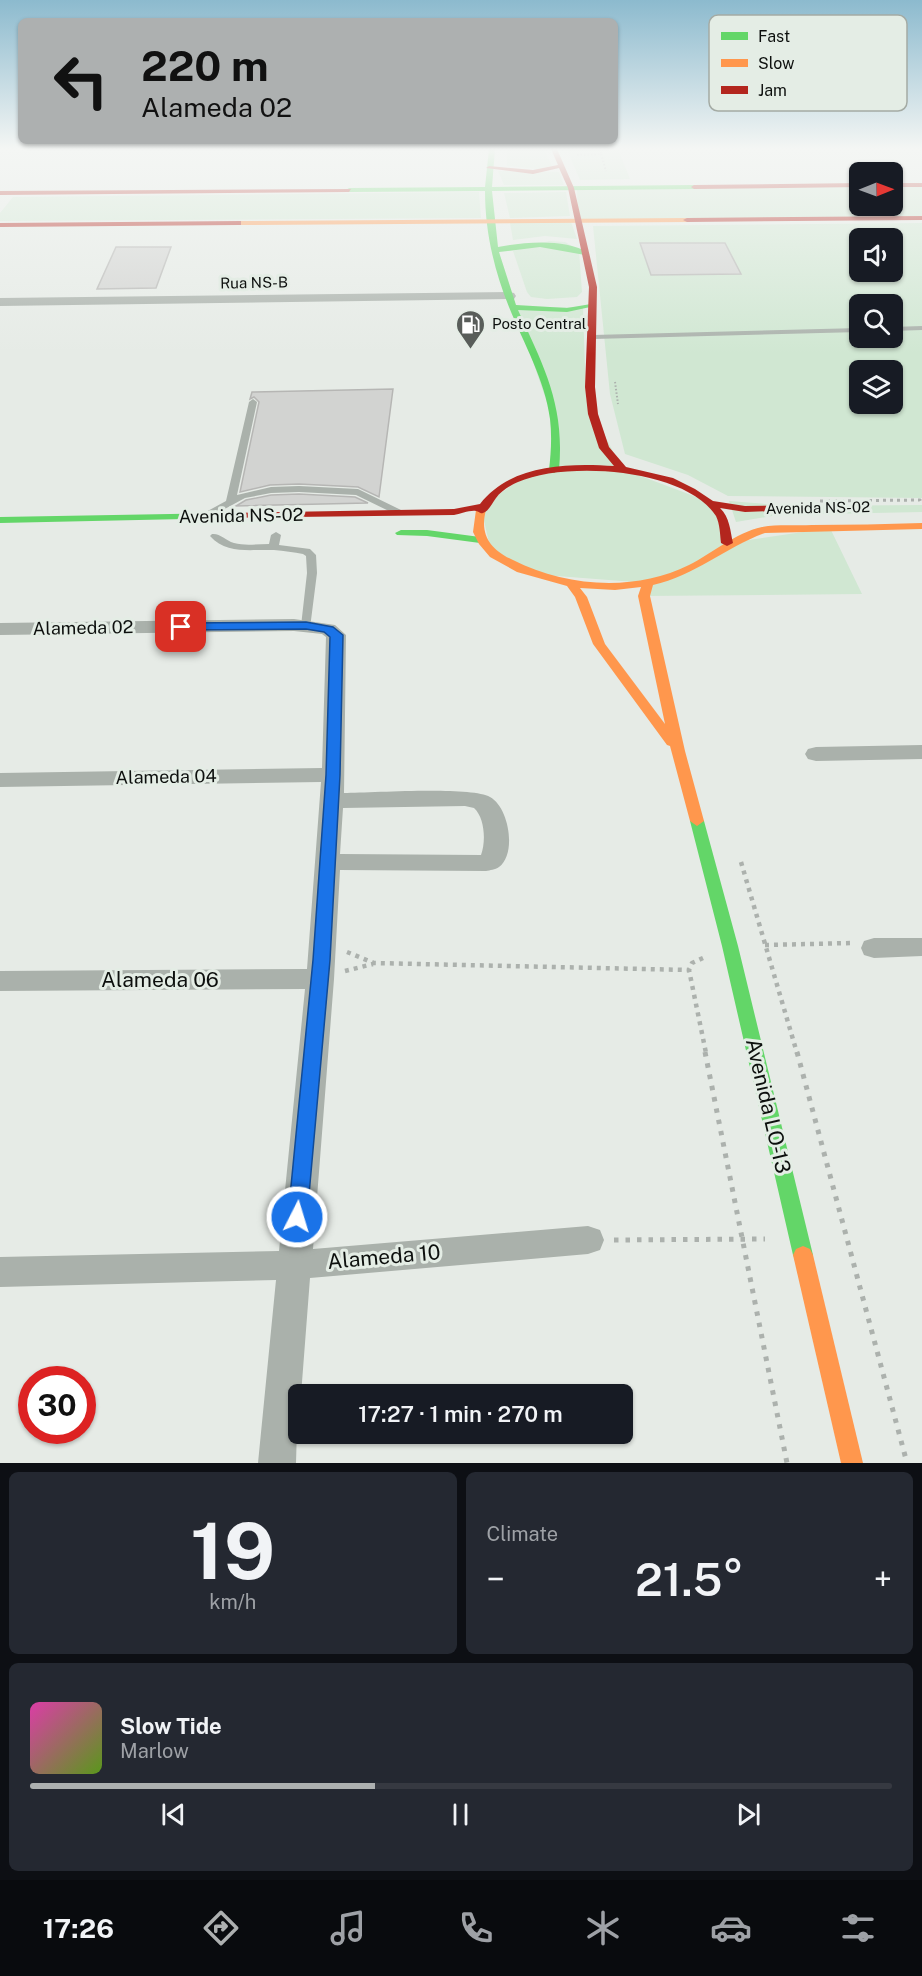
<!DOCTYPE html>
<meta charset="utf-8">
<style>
body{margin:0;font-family:"Public Sans",sans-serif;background:#242831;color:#f1f3f6;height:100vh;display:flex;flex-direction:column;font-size:22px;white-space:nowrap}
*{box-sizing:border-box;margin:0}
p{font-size:20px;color:#9ea1a6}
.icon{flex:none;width:33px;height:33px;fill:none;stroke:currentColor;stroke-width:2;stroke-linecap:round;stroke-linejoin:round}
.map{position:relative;height:1463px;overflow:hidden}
.sheet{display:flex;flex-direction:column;gap:9px;padding:9px;background:#0d0f14;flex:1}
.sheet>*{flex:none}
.banner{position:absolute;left:18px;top:18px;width:600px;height:126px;border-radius:9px;box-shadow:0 2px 4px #0004;background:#adb0b0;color:#111;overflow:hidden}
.needle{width:39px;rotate:89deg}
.fabs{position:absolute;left:849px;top:162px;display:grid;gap:12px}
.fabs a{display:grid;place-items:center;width:54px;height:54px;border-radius:9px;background:#171b24;box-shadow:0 2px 4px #0004;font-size:30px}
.speed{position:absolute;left:18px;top:1366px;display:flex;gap:12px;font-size:30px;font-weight:700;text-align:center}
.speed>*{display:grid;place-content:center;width:78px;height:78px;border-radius:50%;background:#171b24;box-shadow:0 2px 4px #0004;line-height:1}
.speed .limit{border:9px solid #d22;background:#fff;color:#111}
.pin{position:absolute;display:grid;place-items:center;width:51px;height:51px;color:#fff;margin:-26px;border-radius:12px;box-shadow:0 3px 9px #0006}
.me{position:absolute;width:66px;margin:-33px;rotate:5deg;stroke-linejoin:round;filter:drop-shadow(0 0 4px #0008)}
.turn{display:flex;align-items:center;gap:21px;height:126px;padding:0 24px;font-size:27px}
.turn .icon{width:78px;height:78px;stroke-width:2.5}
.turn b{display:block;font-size:42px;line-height:51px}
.big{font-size:45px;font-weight:600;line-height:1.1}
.sheet .widget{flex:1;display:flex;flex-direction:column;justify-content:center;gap:9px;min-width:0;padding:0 21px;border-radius:9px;background:#242831}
.sheet .dial{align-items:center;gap:0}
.dial b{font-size:78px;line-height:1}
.song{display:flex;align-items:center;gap:18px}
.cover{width:72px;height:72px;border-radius:9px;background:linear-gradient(135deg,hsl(320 70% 55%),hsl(90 70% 35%))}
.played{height:6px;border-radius:3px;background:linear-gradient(90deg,#adb0b0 40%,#363941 40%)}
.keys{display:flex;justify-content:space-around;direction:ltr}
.heat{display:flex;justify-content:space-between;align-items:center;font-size:33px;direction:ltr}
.sheet .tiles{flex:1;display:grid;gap:9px;grid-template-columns:1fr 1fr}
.widget:last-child{grid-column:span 2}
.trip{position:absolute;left:288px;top:1384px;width:345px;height:60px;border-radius:9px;background:#171b24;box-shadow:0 2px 4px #0004;font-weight:600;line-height:60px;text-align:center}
.dock{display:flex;height:96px;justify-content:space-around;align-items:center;background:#090b0e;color:#9ea1a6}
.dock .icon{width:42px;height:42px}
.dock .on{color:#adb0b0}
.dock b{font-size:27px;color:#f1f3f6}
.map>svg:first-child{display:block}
</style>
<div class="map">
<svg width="922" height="1463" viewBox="0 0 922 1463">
<rect width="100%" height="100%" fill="#e6ebe6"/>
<g fill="#d0e7d2" fill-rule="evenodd">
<polygon points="507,149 544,149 552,166 538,169 507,166"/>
<polygon points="567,149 618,149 630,179 580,180"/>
<polygon points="498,171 559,172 564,185 504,185"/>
<polygon points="893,185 922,185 922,218 578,220 577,189 859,186 860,206 892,206"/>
<polygon points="479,192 481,218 0,221 0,213 13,197"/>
<polygon points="566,192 570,216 510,218 504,193"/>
<polygon points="571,222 577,239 545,236 513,240 510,223"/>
<path d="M922,223V498L728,496L688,475L625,454L610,394L593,226ZM860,238H892V272H860ZM860,304H892V338H860ZM860,370H892V404H860Z"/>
<polygon points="549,241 565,242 579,250 582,292 577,297 547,299 531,297 527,292 513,251"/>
<polygon points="514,307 583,307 586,399 622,469 715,504 728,543 830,528 862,594 644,596 648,583 531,574 491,552 481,507 522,478 554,470 558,434"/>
<polygon points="729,501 790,506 922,505 922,512 778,515 736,522"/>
</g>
<g fill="#d2d3d1" stroke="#b6b6b4" stroke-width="1.5">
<polygon points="640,243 725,243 741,274 651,275"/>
<polygon points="116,247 171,247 156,288 97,289"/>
<polygon points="393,389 379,497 358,487 299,484 270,485 240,492 259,402 254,397 250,399 252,392"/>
<polygon points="299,494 355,497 368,503 236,506 246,500 271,495"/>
</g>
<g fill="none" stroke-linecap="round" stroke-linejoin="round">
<g stroke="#acb1ad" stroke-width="2" stroke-dasharray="1.5 2" stroke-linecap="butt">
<polyline points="601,154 606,171"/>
<polyline points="577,155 601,154 600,149"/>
<polyline points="615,382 618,404"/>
</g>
<polyline stroke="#acb1ad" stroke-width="3" stroke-dasharray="3 4" stroke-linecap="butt" points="820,501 920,500 922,504"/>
<g stroke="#acb1ad" stroke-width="4.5" stroke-dasharray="4 5" stroke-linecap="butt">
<polyline points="741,862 797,1053"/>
<polyline points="765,945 853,943"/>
<polyline points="347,952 374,963 689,970"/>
<polyline points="703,958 692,963 689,970 706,1053"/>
<polyline points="345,971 373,964"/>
</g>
<g stroke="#acb1ad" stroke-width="5" stroke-dasharray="4.5 7" stroke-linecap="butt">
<polyline points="705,1052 787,1463"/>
<polyline points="797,1052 907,1463"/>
<polyline points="614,1240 765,1239"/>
</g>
<g fill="#aab1ab" fill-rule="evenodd">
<polygon points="922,326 922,330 892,331 892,327"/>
<polygon points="860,328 860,332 593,339 589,337 593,335"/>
<polygon points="253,399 257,402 237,495 271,487 299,486 358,489 401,510 401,514 395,514 356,495 299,492 271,493 245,498 210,517 204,517 204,513 226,501 249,402"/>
<path d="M276,532L281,535L279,545L310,549L316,555L317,573L310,628L306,629L301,626L307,573L306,556L303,554C294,552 284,551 274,550C252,549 227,555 210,536L212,534C220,533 225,540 234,543C245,546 257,544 269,544L271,535Z"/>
</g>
<g fill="#aab1ab" fill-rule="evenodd">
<polygon points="509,292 514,293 516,296 514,299 0,306 0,298"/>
<path d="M294,619L335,625L346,635L344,793C372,793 470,786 490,797C509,807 517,854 499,867C495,870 490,870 486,871L340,870L334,979L313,1249L588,1226L600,1230L604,1240L600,1250L588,1254L310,1278L301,1395H298L296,1463H258L276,1280L0,1287V1257L279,1251L305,989L0,991V971L307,969L321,782L0,787V773L322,768L326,637L322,634L294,631L0,635V623ZM465,806L474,808C485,818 486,842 481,855L340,854L343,808Z"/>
<polygon points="922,745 922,759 816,761 808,759 805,754 808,749 816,747"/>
<polygon points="874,938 922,938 922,956 874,958 864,955 861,948 864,941"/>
</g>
<g fill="#63d668" fill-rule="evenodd">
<path d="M489,149H495L492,187L694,185L697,187L694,189L492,191L498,247C525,242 564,238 589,253L585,255L540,247L499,252L516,305L567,308L591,304L595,306L567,312L518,310C544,367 565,405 559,470L554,473L549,470C551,453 552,436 550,419C545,380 524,344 509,307C494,270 485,231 485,191L349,192L346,190L349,188L485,187Z"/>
<polygon points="227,513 232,516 231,518 0,523 0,517"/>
<polygon points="401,530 427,530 480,537 486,540 480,543 427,536 397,535 395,533"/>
<polygon points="697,816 704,821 738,946 813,1255 810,1261 803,1264 796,1261 793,1255 722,946 690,821"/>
</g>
<g fill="#ff974d" fill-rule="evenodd">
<polygon points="687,218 690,218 690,222 238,225 234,223 238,221"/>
<path d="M481,507L486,510C479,535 491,550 513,560C566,587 635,592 689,565C713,553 735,533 762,527C778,524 796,526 812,525C849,525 885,524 922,523V529L765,533C726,547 695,576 653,585L650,596L685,751L704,821L697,826L690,821L670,746L667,745L593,644L575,597L567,586L517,572L490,557L479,544L473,532L476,510ZM641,587L638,596L665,724L605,644L587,597L580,588L615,590Z"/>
<polygon points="803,1246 810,1249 813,1255 863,1463 841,1463 793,1255 796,1249"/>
</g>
<g fill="#b3261e" fill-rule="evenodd">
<path d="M551,149H557L574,188L597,287L595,387L598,414L609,447L626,467L673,478L695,489L713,501L745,506L800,505L804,506V510L745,512L720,508C730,518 730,530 733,543L727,546L721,543C720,535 720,524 716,516C685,468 566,461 518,482C511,485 501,491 496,498C493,502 489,510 485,512C480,515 481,512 476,511C470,510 460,514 454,515L223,518L222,516L227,513L454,509L480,504C511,464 568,463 614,466L599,448L588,414L585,387L589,287L568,188L559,168L533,174L486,168L489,166L533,170L558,165Z"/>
<polygon points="860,183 860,187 694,189 691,187 694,185"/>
<rect x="892" y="183" width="30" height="4"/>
<polygon points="351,189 349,192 0,195 0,191"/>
<polygon points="922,216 922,220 687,222 683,220 687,218"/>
<polygon points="241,221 241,225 238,225 0,227 0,223"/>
</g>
</g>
<linearGradient id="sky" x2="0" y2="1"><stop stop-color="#8cbace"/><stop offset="0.42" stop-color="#f4f6f4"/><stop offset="1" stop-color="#f4f6f4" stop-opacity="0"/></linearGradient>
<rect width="922" height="354" fill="url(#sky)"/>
<polygon fill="#1a73e8" stroke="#114b97" stroke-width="1.5" points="306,622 333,627 343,635 340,775 330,960 307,1217 304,1223 297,1225 290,1223 288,1217 313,960 326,775 330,637 324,632 306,629 181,630 175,627 181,623"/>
<defs>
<symbol id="fuel-pin" viewBox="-11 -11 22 30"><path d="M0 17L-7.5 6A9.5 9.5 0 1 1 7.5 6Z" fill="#595d5a" stroke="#e4ede5"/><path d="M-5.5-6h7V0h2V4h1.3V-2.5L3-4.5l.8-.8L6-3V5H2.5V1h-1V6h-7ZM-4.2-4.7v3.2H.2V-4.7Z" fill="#fff"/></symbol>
</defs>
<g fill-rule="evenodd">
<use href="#fuel-pin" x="454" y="308" width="33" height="45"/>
</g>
<g text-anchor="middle" stroke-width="6" stroke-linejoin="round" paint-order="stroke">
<g font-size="15" fill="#0d100e" stroke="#e4ede5">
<text transform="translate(254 283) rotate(-1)" y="5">Rua NS-B</text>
<text transform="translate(818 508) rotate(-1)" y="5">Avenida NS-02</text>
</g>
<g font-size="15" fill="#0d100e" stroke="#e4ede5" text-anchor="start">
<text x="492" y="329">Posto Central</text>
</g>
<g font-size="18" fill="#0d100e" stroke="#e4ede5">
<text transform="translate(241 516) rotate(-1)" y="6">Avenida NS-02</text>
<text transform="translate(83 628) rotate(-1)" y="6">Alameda 02</text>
<text transform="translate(166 777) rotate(-1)" y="6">Alameda 04</text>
</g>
<g font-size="21" fill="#0d100e" stroke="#e4ede5">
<text x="160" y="987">Alameda 06</text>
<text transform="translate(768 1106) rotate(77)" y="7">Avenida LO-13</text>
<text transform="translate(384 1257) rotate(-5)" y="7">Alameda 10</text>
</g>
</g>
<rect x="709" y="15" width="198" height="96" rx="9" fill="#e4ede5" stroke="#a4aba4" stroke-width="1.5"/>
<rect x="721" y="32" width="27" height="8" fill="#63d668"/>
<rect x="721" y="59" width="27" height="8" fill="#ff974d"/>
<rect x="721" y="86" width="27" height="8" fill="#b3261e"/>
<g font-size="16" fill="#0d100e">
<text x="758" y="42">Fast</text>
<text x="758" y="69">Slow</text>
<text x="758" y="96">Jam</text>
</g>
</svg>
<div class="fabs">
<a><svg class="needle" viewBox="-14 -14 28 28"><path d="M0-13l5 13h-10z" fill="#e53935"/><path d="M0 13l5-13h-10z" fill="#9ea1a6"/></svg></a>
<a><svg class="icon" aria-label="sound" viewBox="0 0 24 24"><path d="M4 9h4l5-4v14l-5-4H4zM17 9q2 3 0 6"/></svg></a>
<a><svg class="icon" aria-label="search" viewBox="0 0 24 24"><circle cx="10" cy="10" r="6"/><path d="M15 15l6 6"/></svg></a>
<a><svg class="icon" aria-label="layers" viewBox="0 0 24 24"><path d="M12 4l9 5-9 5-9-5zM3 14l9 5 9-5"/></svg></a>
</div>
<div class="speed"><div class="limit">30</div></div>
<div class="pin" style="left:181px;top:627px;background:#d93025"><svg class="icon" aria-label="arrive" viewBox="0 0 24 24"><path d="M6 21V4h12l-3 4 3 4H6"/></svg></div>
<svg class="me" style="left:297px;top:1217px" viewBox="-20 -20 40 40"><circle r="17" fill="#1a73e8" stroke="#fff" stroke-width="3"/><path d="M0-11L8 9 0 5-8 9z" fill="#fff"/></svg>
<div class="trip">17:27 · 1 min · 270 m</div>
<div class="banner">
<div class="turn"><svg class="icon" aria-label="left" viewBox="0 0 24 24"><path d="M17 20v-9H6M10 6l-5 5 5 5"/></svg><div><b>220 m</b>Alameda 02</div></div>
</div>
</div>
<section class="sheet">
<div class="tiles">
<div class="widget dial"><b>19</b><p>km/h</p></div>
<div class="widget"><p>Climate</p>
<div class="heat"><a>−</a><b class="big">21.5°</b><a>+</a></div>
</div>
<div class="widget">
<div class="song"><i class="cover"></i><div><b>Slow Tide</b><p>Marlow</p></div></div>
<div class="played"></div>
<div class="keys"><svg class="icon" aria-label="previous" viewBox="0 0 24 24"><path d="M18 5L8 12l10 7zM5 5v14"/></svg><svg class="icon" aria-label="pause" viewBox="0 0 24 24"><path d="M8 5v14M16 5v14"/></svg><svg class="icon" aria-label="next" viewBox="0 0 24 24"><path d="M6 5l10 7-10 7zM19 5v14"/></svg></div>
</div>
</div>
</section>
<nav class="dock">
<b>17:26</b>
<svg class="icon on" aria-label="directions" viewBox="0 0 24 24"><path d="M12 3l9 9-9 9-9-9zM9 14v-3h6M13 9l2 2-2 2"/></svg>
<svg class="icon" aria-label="music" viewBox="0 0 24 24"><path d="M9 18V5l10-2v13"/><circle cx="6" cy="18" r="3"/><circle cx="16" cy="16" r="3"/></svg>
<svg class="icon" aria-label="phone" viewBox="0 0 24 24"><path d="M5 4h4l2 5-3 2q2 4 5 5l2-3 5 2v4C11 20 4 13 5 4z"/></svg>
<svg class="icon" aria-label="climate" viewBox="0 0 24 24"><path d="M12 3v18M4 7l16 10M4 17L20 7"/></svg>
<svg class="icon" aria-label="car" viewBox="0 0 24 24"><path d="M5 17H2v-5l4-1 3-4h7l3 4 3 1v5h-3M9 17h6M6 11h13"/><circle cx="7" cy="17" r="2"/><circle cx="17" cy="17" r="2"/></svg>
<svg class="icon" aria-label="filters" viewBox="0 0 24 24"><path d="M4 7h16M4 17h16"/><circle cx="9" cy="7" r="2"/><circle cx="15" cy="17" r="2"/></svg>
</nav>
